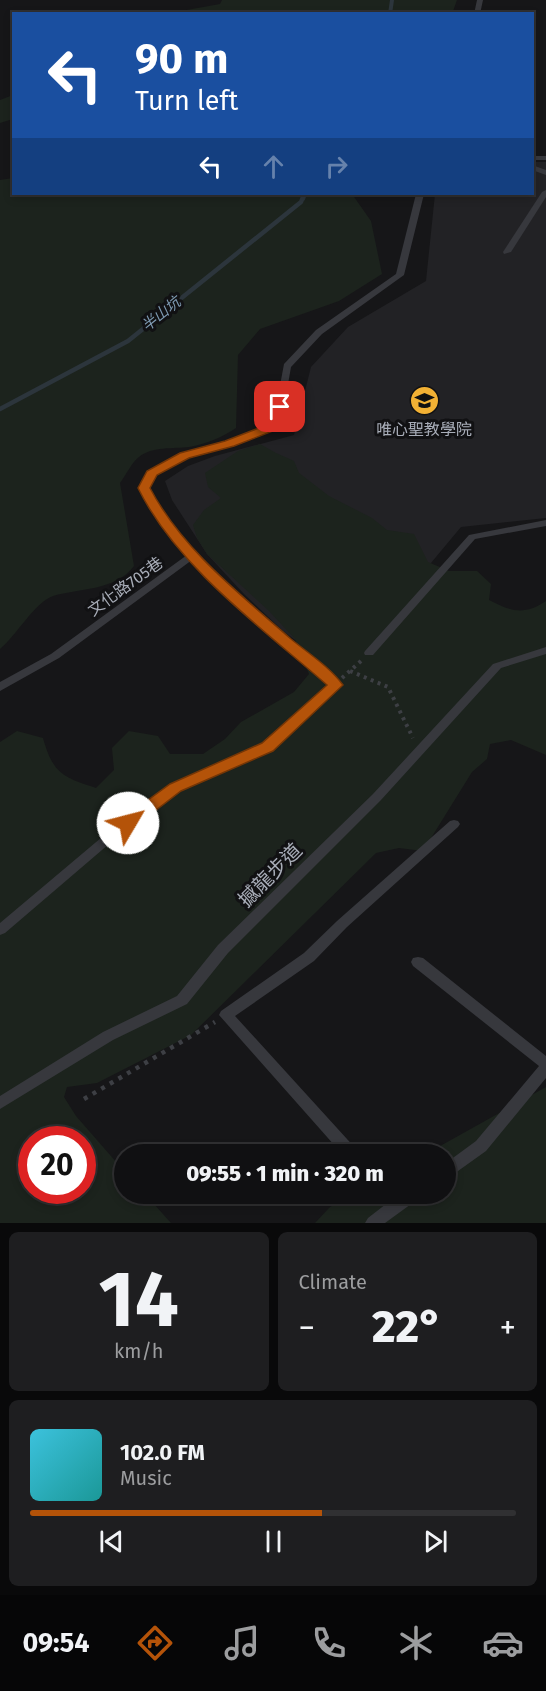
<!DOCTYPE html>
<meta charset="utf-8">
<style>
body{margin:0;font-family:"Fira Sans","Noto Sans TC",sans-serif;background:#1e1e20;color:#f1f3f6;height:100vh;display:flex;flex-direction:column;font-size:22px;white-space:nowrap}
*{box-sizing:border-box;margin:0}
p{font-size:20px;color:#9c9d9f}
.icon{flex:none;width:33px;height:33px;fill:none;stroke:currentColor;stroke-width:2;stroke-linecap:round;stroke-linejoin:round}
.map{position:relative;height:1223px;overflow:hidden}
.drawer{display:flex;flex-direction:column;gap:9px;padding:9px;background:#09090a;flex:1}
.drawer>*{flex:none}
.guide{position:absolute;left:12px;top:12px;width:522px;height:183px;border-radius:0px;box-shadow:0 3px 9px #0003,0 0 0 2px #303032;background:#1a4fa0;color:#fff;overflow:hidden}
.speed{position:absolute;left:18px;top:1126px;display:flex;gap:12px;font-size:30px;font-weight:700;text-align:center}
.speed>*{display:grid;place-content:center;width:78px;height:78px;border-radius:50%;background:#101012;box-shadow:0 3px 9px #0003,0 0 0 2px #303032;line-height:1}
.speed .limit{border:9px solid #d22;background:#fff;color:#111}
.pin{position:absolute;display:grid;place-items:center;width:51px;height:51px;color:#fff;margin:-26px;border-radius:12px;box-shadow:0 3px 9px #0006}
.me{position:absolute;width:66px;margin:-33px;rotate:53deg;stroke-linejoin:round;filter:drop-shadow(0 0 4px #0008)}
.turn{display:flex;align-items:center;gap:21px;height:126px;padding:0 24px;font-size:27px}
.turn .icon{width:78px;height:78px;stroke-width:2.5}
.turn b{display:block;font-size:42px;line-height:51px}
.lanes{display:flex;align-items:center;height:57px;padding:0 24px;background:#0003;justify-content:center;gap:30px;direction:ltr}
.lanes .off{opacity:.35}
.big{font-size:45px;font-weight:800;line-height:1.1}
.drawer .widget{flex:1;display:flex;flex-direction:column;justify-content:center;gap:9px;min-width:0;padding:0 21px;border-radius:9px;background:#1e1e20}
.drawer .dial{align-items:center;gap:0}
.dial b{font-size:78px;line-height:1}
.song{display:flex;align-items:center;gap:18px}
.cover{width:72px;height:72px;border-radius:9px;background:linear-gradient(135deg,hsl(190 70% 55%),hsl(180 70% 35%))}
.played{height:6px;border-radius:3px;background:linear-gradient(90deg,#b45309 60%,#303032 60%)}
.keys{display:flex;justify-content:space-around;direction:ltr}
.heat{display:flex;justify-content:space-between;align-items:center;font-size:33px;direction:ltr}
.drawer .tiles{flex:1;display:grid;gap:9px;grid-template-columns:1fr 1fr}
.widget:last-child{grid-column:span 2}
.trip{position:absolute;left:114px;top:1144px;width:342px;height:60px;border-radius:30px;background:#101012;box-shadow:0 3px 9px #0003,0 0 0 2px #303032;font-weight:800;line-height:60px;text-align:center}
.tabs{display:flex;height:96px;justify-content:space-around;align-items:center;background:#060607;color:#9c9d9f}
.tabs .icon{width:42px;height:42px}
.tabs .selected{color:#b45309}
.tabs b{font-size:27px;color:#f1f3f6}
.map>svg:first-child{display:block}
</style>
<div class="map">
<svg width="546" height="1223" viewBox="0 0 546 1223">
<rect width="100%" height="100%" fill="#161618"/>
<polygon fill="#222225" points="533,162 546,162 546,518 461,527 365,642 333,668 283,631 244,594 207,554 172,500 165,481 188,466 215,456 294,435 311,367 348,327 426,281 435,194 532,194"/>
<g fill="#1c231d" fill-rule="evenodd">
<polygon points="222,0 457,0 452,14 170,13 220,4"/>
<polygon points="13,95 13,119 0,123 0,100"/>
<path d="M13,178L14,194H352L371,221L382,274L339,301L260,329L238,355L236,428C223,437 206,444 189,447C174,449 152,446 139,457C132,462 126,475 120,483L134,566C115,591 80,588 53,596C35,602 16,636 0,649V180Z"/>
<path d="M260,444L276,453L294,461L299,473L329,496L372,518L387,530L414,534L428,562L449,571H477L491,584L489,600C510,611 524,616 546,601V755L511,740L490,744L487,759L472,772L423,851L399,848L376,853L191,1035L97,1083L67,1087L64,1097L76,1116L124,1171V1194H145L171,1223H0V742L17,731L43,738C53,774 63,777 96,788L114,770L112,748L129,731L158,736L170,754H203L225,739L241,722L294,692L309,674L295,639L269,611L207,554L197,538L193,525L204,510L221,498L208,487L205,473L238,451ZM32,1140H82V1191H32Z"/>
<polygon points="546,1087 546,1223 315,1223 330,1207 354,1194 446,1194 446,1155 424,1155"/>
</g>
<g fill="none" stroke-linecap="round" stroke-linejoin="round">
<g stroke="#2c353c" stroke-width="4">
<polyline points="390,14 392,0"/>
<polyline points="303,199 305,194"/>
</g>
<polyline stroke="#2c353c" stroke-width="4.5" points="0,409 128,341 301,202 303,197"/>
<g stroke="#3d3f44" stroke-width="4" stroke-dasharray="3 4.5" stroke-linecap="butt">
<polyline points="350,671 388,687 413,738"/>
<polyline points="342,678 361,661"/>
</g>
<polyline stroke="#3d3f44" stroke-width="4.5" stroke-dasharray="4 6" stroke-linecap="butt" points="84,1099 215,1022"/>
<g fill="#37383d" fill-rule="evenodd">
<polygon points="477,0 483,0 480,14 474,14"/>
<rect x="532" y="156" width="14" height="4"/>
<polygon points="532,165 546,170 546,175 532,170"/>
<polygon points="546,190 546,197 511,252 504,254 503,252 542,192"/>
<polygon points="416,194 424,194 404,275 322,334 291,367 284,407 272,430 233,445 187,457 156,475 149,488 161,513 197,553 241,597 341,685 272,750 179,791 116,838 5,933 0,935 0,923 108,832 171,785 264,744 328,685 233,601 192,560 59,658 0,691 0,682 51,654 187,555 154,516 139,488 149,471 181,453 227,441 265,426 276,407 284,364 316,330 396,274"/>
<polygon points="546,520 546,526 475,539 373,655 365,655 364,653 365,651 469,535"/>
<polygon points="546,647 546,654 501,668 381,800 228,953 187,1004 113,1040 0,1109 0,1096 103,1032 177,996 218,945 373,794 493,664"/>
<polygon points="454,820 458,821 460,824 458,827 347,927 314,961 235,1016 357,1150 359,1155 343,1155 219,1015 221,1011 304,953 337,921 450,821"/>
<polygon points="418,957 423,958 546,1056 546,1078 486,1151 451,1176 446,1178 446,1163 476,1141 539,1066 413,966 411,962 413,958"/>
<polygon points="379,1194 397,1194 398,1196 401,1194 421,1194 418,1199 385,1223 365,1223 368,1218 386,1204"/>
</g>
</g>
<path fill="#b45309" stroke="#753606" stroke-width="1.5" d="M280,404L286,407L273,431L234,446L189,458L157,475L150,488C182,549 240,594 291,639C308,653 330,667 343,685L273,751L181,791L134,827H122L120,823L122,819L170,784L262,743L327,685C262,628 177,567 138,488L147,471L180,453L225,441L264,426L276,405Z"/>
<defs>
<symbol id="university-disc" viewBox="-11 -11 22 22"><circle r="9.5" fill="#f2b134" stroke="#111113"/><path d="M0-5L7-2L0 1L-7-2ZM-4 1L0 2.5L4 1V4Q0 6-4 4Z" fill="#111"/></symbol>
</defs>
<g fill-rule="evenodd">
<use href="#university-disc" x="408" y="384" width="33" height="33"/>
</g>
<g text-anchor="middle" stroke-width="6" stroke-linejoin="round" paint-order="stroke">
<g font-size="15" font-style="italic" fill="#7f9bb3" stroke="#111113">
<text transform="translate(161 314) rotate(-39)" y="5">半山坑</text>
</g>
<g font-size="16" fill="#a8adb8" stroke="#111113">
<text x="424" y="435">唯心聖教學院</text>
</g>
<g font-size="16" fill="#a8adb8" stroke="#111113">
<text transform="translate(125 586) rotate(-36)" y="6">文化路705巷</text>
</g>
<g font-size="20" fill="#a8adb8" stroke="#111113">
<text transform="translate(270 875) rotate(-45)" y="7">撼龍步道</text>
</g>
</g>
</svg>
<div class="speed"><div class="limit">20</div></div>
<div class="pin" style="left:280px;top:407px;background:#d93025"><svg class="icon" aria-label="arrive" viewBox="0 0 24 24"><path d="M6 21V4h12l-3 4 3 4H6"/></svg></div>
<svg class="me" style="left:128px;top:823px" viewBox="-20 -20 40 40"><circle r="19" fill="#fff"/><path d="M0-13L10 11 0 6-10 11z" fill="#b45309"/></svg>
<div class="trip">09:55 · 1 min · 320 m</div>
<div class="guide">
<div class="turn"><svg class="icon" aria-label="left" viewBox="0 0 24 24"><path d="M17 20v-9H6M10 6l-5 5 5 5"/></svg><div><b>90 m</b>Turn left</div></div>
<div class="lanes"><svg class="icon" aria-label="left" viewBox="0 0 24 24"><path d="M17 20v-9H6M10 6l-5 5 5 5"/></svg><svg class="icon off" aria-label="ahead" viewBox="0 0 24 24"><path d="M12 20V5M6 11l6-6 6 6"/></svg><svg class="icon off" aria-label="right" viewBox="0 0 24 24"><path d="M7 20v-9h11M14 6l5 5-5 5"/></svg></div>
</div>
</div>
<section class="drawer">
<div class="tiles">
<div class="widget dial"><b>14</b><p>km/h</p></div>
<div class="widget"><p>Climate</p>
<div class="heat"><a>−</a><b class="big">22°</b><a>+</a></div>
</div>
<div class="widget">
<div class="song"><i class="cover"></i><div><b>102.0 FM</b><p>Music</p></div></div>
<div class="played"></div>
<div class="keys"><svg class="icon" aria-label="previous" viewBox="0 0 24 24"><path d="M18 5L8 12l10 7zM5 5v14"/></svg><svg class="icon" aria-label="pause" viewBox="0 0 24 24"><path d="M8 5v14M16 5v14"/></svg><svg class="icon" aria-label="next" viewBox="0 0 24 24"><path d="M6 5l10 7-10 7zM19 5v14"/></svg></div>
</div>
</div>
</section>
<nav class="tabs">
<b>09:54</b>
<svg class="icon selected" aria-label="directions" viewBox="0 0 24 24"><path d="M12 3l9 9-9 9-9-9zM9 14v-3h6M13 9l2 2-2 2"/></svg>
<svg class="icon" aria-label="music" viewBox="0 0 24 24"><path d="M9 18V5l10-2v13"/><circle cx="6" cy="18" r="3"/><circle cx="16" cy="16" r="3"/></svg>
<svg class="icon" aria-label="phone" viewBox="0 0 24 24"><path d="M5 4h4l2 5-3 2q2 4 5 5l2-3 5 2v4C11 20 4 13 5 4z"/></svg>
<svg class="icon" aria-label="climate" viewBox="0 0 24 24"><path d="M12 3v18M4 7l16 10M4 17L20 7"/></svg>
<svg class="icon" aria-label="car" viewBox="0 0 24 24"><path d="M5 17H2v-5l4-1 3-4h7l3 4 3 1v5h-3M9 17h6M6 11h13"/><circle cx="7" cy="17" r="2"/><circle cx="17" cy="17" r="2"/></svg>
</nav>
